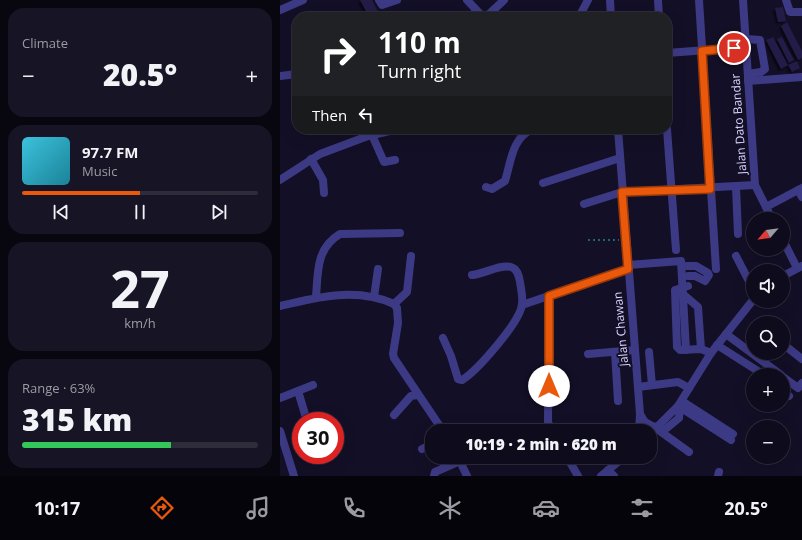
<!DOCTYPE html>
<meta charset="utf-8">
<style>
body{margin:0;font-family:"Open Sans",sans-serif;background:#171425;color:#f1f3f6;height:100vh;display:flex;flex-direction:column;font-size:15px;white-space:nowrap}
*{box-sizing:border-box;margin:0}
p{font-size:13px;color:#9b9ba3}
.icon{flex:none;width:22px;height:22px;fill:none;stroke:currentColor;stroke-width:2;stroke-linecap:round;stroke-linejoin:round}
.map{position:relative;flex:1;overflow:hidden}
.panel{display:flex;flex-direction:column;gap:8px;padding:8px;background:#08060f;width:280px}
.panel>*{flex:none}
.top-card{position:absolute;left:12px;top:12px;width:380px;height:122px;border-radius:16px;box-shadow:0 4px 16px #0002,0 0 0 1px #2e2b3b;background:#202124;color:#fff;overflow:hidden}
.needle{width:26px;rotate:242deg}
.fabs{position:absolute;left:466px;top:212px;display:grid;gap:8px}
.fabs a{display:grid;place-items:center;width:44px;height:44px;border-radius:50%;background:#0e0b1c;box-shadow:0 4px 16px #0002,0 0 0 1px #2e2b3b;font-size:20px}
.speed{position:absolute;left:12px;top:412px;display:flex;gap:8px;font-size:20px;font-weight:700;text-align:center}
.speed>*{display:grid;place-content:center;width:52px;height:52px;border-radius:50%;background:#0e0b1c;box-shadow:0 4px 16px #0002,0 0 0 1px #2e2b3b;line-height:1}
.speed .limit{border:6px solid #d22;background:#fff;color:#111}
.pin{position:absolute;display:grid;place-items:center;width:34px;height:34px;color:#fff;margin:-17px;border:2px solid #fff;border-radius:50%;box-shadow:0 1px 4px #0007}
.me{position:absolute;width:44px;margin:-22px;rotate:0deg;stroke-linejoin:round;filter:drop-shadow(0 0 3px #0008)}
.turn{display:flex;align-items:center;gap:14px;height:84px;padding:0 20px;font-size:18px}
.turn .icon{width:52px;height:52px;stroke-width:2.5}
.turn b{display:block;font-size:28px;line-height:34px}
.then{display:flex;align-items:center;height:38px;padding:0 20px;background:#0003;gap:8px;font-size:15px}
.big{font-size:30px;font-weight:800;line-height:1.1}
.panel .widget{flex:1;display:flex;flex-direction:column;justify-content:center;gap:6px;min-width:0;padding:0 14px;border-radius:16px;background:#171425}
.panel .dial{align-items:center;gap:0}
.dial b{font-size:52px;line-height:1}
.song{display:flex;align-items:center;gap:12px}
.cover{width:48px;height:48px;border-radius:6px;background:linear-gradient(135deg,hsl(190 70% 55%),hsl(190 70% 35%))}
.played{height:4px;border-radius:2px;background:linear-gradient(90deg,#ea580c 50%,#2e2b3b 50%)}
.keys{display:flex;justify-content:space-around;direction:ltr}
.heat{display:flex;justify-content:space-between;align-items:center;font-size:22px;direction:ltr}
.charge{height:6px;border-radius:3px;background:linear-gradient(90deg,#34c759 63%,#2e2b3b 0)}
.trip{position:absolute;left:145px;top:424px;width:232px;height:40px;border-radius:16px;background:#0e0b1c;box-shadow:0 4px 16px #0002,0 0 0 1px #2e2b3b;font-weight:800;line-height:40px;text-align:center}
.dock{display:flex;height:64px;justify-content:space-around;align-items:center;background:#06040b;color:#9b9ba3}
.dock .icon{width:28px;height:28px}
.dock .selected{color:#ea580c}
.dock b{font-size:18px;color:#f1f3f6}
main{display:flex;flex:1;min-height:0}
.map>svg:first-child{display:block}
</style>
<main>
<section class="panel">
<div class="widget"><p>Climate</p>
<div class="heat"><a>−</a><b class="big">20.5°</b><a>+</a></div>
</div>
<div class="widget">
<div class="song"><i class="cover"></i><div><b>97.7 FM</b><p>Music</p></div></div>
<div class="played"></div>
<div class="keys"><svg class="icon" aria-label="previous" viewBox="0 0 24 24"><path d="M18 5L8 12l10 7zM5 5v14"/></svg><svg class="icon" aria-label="pause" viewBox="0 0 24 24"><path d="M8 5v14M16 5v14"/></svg><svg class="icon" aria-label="next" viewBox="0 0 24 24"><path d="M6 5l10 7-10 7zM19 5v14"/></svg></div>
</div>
<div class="widget dial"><b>27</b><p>km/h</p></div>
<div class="widget"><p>Range · 63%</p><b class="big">315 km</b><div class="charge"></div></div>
</section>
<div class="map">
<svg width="522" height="476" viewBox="0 0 522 476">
<defs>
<filter id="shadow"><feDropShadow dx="-2" dy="2" stdDeviation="1" flood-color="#0009"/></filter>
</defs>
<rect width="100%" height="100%" fill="#130f26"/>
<g fill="#241b47" filter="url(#shadow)">
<polygon points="80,0 92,0 98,12 89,17"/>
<polygon points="503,7 506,21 498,22 495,8"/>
<polygon points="507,22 522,51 522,58 518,60 501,26"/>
<polygon points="493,37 508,65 517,61 520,68 512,72 508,65 501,69 486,40"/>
<polygon points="502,37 514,60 509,63 497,39"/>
</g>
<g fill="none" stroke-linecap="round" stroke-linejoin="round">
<polyline stroke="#2fb8b0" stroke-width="1" stroke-dasharray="2 3" stroke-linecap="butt" points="308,240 339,240"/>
<g stroke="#3d3a85" stroke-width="8">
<polyline points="99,0 102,5 117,0"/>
<polyline points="187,0 203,17"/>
<polyline points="330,0 331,17"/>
<polyline points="378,0 379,17"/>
<polyline points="419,0 436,269"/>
<polyline points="463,0 475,185 492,219"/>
<polyline points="506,0 510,12 522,12"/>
<polyline points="0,10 23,0"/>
<polyline points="43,16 43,17"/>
<polyline points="187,17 197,12"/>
<polyline points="206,17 224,0"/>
<polyline points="299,17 308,0"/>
<polyline points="466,39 480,40 485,69 481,72 468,74"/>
<polyline points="387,53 454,48"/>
<polyline points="0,76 17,74"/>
<polyline points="468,81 522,77"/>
<polyline points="338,129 360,414 359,431"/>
<polyline points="387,129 396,250"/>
<polyline points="92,135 104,162 115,160"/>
<polyline points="88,136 118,129"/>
<polyline points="31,159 43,180 44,193"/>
<polyline points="0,180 40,154 88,136 85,129"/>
<polyline points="263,183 340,158"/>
<path d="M206,187L212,189L225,181C231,162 232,137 253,129"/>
<polyline points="456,187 458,234"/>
<polyline points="518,190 522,197"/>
<polyline points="304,204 342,192 475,185"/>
<polyline points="486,207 522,188"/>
<polyline points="503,240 517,268"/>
<polyline points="456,256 473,289"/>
<polyline points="348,265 401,261 406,350"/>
<polyline points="407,266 416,266 428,273 429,275 425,281 415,276 408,276"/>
<polyline points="503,276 522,266"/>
<polyline points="408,286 395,290 397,347 400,350 421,349 431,353"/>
<polyline points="404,295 418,307 421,349"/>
<polyline points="269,296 268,422 272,431"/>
<path d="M36,297C38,272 36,248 60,234L120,233"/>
<polyline points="94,297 98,269"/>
<polyline points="114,304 127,292 131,256"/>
<polyline points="242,305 348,269"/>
<path d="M0,306C37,297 77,287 114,304L117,308L118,323L113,354L114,358L163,431"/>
<polyline points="446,334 501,375"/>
<path d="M163,338L171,356L178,379L182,380C197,371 241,321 242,304C243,297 241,289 240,282C239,277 238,269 231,267C220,264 204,274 192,275"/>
<polyline points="503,344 522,359"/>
<polyline points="437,345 484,375"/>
<polyline points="335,352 338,401"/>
<polyline points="369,352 372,385"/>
<polyline points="308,354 355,350"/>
<polyline points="503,377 518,388 522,383"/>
<polyline points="358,387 398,382 409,388"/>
<polyline points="18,391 27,421"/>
<polyline points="503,391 509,396"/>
<polyline points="0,398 33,385"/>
<polyline points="402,401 453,434"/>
<polyline points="398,406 451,440"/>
<polyline points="360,414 365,422 374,427 380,426"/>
<polyline points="114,415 131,396 137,395"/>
<polyline points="387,428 399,418 400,408"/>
<polyline points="377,429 409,452"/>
<polyline points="0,431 14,476"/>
<polyline points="262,431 270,426"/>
<polyline points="370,434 398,406 431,353 473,300"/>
<polyline points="142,449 152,444"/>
<polyline points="178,457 187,476"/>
<polyline points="287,457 298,476"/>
<polyline points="328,470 334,476"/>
<polyline points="154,476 155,472 180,461"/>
<polyline points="321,476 344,457"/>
<polyline points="438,476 439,472"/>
</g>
</g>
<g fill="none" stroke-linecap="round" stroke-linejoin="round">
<defs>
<polyline id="route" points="269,386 269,296 348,269 342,192 430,189 422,51 454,48"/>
</defs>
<use href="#route" stroke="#983908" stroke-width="10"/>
<use href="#route" stroke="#ea580c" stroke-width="7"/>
</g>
<g text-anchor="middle" stroke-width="4" stroke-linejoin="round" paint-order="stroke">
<g font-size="12" fill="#d9d4ff" stroke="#130f26">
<text transform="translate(459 124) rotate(-94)" y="4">Jalan Dato Bandar</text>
<text transform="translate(341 329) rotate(-95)" y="4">Jalan Chawan</text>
</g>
</g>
</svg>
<div class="fabs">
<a><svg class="needle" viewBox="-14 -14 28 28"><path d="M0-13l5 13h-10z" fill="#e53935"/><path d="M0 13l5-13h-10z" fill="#9b9ba3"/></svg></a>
<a><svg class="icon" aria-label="sound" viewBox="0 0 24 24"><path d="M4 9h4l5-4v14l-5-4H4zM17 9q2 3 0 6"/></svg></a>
<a><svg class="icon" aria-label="search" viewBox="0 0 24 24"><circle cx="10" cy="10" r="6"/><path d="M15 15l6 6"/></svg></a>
<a>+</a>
<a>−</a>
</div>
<div class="speed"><div class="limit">30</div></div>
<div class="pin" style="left:454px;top:48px;background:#d93025"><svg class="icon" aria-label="arrive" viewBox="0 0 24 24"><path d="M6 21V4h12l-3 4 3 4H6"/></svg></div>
<svg class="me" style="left:269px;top:386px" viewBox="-20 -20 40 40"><circle r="19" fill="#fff"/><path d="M0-13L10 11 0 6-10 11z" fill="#ea580c"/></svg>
<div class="trip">10:19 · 2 min · 620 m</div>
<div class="top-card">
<div class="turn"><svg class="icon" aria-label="right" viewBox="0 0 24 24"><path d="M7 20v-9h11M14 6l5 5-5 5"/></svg><div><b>110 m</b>Turn right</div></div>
<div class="then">Then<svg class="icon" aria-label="left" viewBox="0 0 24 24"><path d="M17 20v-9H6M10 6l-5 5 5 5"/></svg></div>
</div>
</div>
</main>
<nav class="dock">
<b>10:17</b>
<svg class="icon selected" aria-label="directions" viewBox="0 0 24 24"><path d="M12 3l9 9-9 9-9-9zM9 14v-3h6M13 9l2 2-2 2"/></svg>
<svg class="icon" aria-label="music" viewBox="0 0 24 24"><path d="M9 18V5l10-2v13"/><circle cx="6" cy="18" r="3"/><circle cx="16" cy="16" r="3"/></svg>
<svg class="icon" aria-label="phone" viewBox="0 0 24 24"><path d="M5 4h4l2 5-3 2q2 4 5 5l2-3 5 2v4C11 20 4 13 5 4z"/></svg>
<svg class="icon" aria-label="climate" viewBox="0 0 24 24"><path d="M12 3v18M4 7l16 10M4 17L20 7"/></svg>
<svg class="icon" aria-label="car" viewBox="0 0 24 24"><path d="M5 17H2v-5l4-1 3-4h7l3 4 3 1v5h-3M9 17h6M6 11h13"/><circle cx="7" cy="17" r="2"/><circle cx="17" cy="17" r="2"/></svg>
<svg class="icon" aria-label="filters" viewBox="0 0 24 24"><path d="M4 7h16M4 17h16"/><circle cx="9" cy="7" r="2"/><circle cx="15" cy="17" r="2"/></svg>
<b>20.5°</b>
</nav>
